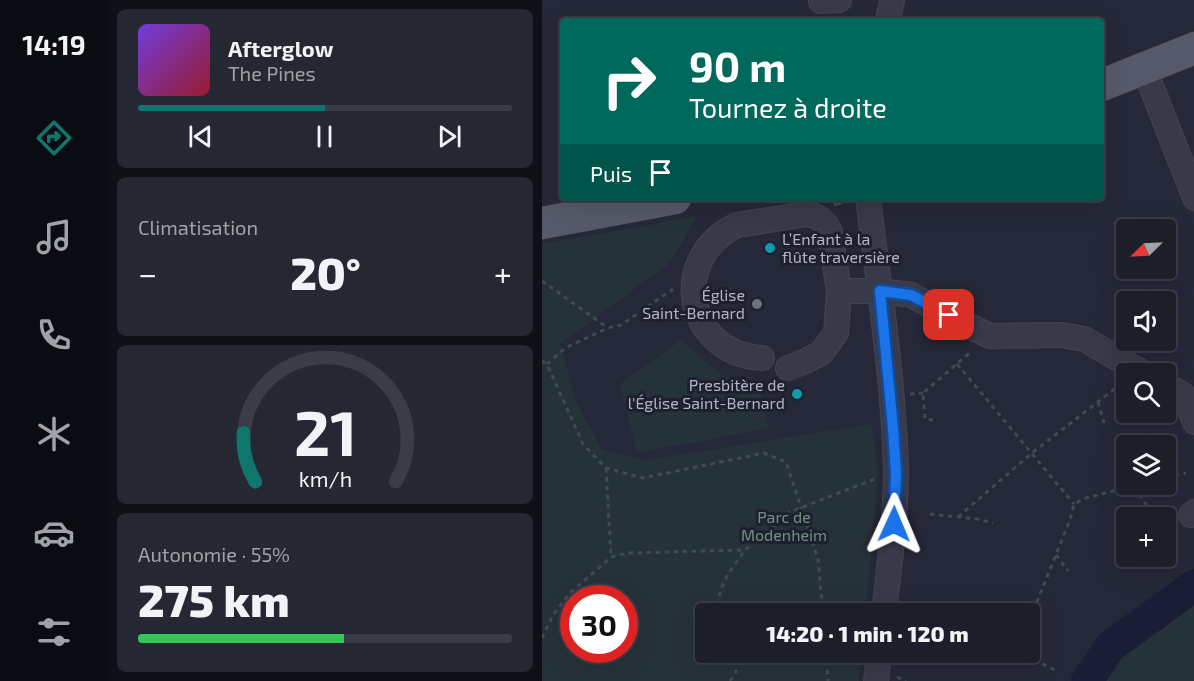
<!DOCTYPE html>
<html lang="fr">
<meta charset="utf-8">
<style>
body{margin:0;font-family:"Exo 2",sans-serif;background:#252732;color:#f1f3f6;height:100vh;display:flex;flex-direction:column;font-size:22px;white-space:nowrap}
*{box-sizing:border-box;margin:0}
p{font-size:20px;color:#a0a2a8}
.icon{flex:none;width:33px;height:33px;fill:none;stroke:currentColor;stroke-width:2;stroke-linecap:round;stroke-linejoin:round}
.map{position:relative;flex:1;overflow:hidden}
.sheet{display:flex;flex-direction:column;gap:9px;padding:9px;background:#0f1017;width:434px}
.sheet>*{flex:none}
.guide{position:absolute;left:18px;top:18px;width:544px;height:183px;border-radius:6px;box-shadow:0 6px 24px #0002,0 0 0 2px #3a3c47;background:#00695c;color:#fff;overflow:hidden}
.needle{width:39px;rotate:246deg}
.controls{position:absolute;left:574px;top:219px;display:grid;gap:12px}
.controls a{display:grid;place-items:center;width:60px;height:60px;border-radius:6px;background:#1c1e2a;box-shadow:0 6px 24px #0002,0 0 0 2px #3a3c47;font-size:30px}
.speed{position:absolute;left:18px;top:585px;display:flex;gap:12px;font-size:30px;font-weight:700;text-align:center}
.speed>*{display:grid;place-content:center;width:78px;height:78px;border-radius:50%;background:#1c1e2a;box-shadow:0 6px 24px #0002,0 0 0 2px #3a3c47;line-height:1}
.speed .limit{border:9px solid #d22;background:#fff;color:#111}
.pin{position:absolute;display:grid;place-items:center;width:51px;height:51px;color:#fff;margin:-26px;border-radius:12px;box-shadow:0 3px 9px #0006}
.me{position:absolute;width:66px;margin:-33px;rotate:1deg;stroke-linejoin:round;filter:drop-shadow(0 0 4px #0008)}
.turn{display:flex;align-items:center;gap:21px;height:126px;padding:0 30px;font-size:27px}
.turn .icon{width:78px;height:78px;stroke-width:2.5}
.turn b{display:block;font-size:42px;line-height:51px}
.then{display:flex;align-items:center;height:57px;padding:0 30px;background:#0003;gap:12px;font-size:22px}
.big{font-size:45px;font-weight:800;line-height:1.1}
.sheet .card{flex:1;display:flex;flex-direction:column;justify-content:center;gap:9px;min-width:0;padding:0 21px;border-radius:9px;background:#252732}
.sheet .dial{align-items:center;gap:0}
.dial svg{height:156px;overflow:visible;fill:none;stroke:#3a3c47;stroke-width:7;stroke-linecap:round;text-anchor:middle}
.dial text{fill:#f1f3f6;stroke:none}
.song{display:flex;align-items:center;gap:18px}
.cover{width:72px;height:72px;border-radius:9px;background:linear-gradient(135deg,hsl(260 70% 55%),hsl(350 70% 35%))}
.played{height:6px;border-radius:3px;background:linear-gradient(90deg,#0f766e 50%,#3a3c47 50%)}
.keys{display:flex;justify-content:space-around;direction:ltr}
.heat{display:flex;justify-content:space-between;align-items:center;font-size:33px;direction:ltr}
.charge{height:9px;border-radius:4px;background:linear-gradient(90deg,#34c759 55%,#3a3c47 0)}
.trip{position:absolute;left:153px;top:603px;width:345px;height:60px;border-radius:6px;background:#1c1e2a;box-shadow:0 6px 24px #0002,0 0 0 2px #3a3c47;font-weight:800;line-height:60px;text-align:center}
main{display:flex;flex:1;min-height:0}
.tab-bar{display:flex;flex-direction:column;width:108px;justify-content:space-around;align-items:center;background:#0b0c11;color:#a0a2a8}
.tab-bar .icon{width:42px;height:42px}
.tab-bar .current{color:#0f766e}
.tab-bar b{font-size:27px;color:#f1f3f6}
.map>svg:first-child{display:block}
</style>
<main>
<nav class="tab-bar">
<b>14:19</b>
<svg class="icon current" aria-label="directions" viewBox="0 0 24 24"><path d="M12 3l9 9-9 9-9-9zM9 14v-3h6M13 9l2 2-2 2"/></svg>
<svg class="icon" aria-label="music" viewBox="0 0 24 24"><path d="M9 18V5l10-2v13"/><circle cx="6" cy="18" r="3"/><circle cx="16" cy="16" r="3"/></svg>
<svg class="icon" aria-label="phone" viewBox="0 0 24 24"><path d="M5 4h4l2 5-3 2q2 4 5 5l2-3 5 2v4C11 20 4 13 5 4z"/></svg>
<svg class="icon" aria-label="climate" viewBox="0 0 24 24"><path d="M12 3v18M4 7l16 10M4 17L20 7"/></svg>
<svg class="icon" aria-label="car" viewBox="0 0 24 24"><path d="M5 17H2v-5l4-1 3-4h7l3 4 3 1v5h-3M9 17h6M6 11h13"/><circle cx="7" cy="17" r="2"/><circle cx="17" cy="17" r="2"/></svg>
<svg class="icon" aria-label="filters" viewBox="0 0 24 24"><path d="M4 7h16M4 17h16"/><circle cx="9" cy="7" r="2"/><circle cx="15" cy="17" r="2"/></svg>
</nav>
<section class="sheet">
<div class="card">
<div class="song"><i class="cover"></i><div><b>Afterglow</b><p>The Pines</p></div></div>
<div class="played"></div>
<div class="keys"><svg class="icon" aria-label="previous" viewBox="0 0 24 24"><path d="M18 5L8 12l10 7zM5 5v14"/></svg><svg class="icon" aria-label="pause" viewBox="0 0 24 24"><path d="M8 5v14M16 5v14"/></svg><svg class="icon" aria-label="next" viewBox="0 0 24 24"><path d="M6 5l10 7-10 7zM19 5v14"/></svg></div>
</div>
<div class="card"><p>Climatisation</p>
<div class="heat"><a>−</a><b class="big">20°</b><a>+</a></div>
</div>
<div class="card dial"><svg viewBox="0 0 100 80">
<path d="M14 69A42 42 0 1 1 86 69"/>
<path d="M14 69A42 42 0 0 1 8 44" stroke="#0f766e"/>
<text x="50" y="56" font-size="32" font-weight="700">21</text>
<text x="50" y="72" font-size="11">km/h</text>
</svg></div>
<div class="card"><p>Autonomie · 55%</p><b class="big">275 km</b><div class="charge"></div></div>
</section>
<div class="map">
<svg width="653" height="681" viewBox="0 0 653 681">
<rect width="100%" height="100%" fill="#252838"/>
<g fill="#263239" fill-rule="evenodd">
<path d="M155,216L129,262L18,344L34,401L60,450L104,460L330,424L336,477L323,613L164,614V652L319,653L317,681H0V244ZM32,598H82V650H32Z"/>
<polygon points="139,340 179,375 217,385 227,428 95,453 78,384"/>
<polygon points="652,596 652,681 555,681 574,652"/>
</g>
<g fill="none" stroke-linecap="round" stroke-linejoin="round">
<polyline stroke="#191d35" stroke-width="32" points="545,681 569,646 653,585"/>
<defs>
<g id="minor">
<polyline points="279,1 297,0"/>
<polyline points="346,21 350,0"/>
<polyline points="602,68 653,198"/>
<path d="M326,198C337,288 352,381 354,472C354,519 347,567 342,614"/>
<polyline points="297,291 338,291 369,295 447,336 519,335 542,339 603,374"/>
<path d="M220,358C143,353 126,258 195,225L265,214C277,216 283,221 288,232L297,291L294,333L279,353L264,361L246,368"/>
<polyline points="624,385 641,395 653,422"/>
<polyline points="649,515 653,512"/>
<polyline points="334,681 337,652"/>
</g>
<g id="major">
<polyline points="560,85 653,48"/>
<polyline points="0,223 133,198"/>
</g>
</defs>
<use href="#minor" stroke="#414452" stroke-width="26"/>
<use href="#major" stroke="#414452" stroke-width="33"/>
<g stroke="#3f4b52" stroke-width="3" stroke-dasharray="4.5 4.5" stroke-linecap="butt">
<polyline points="295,204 307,201"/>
<polyline points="293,206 294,198"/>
<polyline points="0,281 66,328"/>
<polyline points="0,361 5,364 41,444 64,468 101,478 222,453 244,462 276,559 281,614"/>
<polyline points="5,364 23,348 66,328 79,325 131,289"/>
<polyline points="415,364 532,504"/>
<polyline points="368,394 381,393"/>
<polyline points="556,402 562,423"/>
<polyline points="391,420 383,419 381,393 430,351"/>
<polyline points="64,468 69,557"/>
<polyline points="624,478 644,473"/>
<polyline points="592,487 608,510"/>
<polyline points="388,514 435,519 451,523"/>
<polyline points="416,517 490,453 579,384"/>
<polyline points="514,555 526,571"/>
<path d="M179,614C171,589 190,569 203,550"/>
<polyline points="488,619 528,520 532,504 544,498 599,484"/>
<polyline points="0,638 11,615 27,594 69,557 86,553 203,550 248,512 335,478"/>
<polyline points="488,651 499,663 514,671"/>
<polyline points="284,652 286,681"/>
<polyline points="355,677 364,681"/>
<polyline points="188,681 194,672 193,652"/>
</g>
<use href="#minor" stroke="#383a49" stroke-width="24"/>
<use href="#major" stroke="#565969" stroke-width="32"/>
</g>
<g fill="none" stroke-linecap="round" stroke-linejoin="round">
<defs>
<polyline id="route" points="352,524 354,474 351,428 338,291 369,295 407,315"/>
</defs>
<use href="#route" stroke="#114b97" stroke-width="15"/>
<use href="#route" stroke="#1a73e8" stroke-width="10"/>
</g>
<g fill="#0f9aa8" stroke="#1d202e" stroke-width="2">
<circle cx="228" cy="248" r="6"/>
<circle cx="255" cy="394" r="6"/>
</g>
<circle fill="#6b7280" stroke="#1d202e" stroke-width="2" cx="215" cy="304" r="6"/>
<g text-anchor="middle" stroke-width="6" stroke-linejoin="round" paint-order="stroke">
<g font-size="16" fill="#b3b5c5" stroke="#1d202e" text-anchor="end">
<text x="240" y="245" text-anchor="start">L’Enfant à la<tspan x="240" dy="18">flûte traversière</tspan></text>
<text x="203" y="301">Église<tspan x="203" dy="18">Saint-Bernard</tspan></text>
<text x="243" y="391">Presbitère de<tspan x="243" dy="18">l'Église Saint-Bernard</tspan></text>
</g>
<g font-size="16" fill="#6d9380" stroke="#1d202e">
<text x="242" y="523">Parc de<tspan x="242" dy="18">Modenheim</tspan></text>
</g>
</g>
</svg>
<div class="controls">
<a><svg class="needle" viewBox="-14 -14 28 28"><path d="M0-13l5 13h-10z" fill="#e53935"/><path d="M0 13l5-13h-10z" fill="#a0a2a8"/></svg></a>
<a><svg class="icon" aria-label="sound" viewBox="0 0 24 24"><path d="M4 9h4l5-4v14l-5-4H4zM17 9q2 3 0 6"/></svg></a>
<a><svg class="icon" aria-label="search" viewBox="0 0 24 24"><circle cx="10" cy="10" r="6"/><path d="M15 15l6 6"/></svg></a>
<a><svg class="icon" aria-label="layers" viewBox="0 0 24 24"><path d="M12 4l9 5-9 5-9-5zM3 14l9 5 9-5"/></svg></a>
<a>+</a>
</div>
<div class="speed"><div class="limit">30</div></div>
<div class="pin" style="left:407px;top:315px;background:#d93025"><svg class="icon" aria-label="arrive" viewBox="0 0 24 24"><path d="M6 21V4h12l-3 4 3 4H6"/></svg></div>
<svg class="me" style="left:352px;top:524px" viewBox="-20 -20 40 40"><path d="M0-17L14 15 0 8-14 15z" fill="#1a73e8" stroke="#fff" stroke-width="4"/></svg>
<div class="trip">14:20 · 1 min · 120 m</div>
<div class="guide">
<div class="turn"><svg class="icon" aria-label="right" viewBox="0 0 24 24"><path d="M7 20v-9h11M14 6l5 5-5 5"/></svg><div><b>90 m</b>Tournez à droite</div></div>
<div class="then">Puis<svg class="icon" aria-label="arrive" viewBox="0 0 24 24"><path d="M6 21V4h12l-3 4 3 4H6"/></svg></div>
</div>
</div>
</main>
